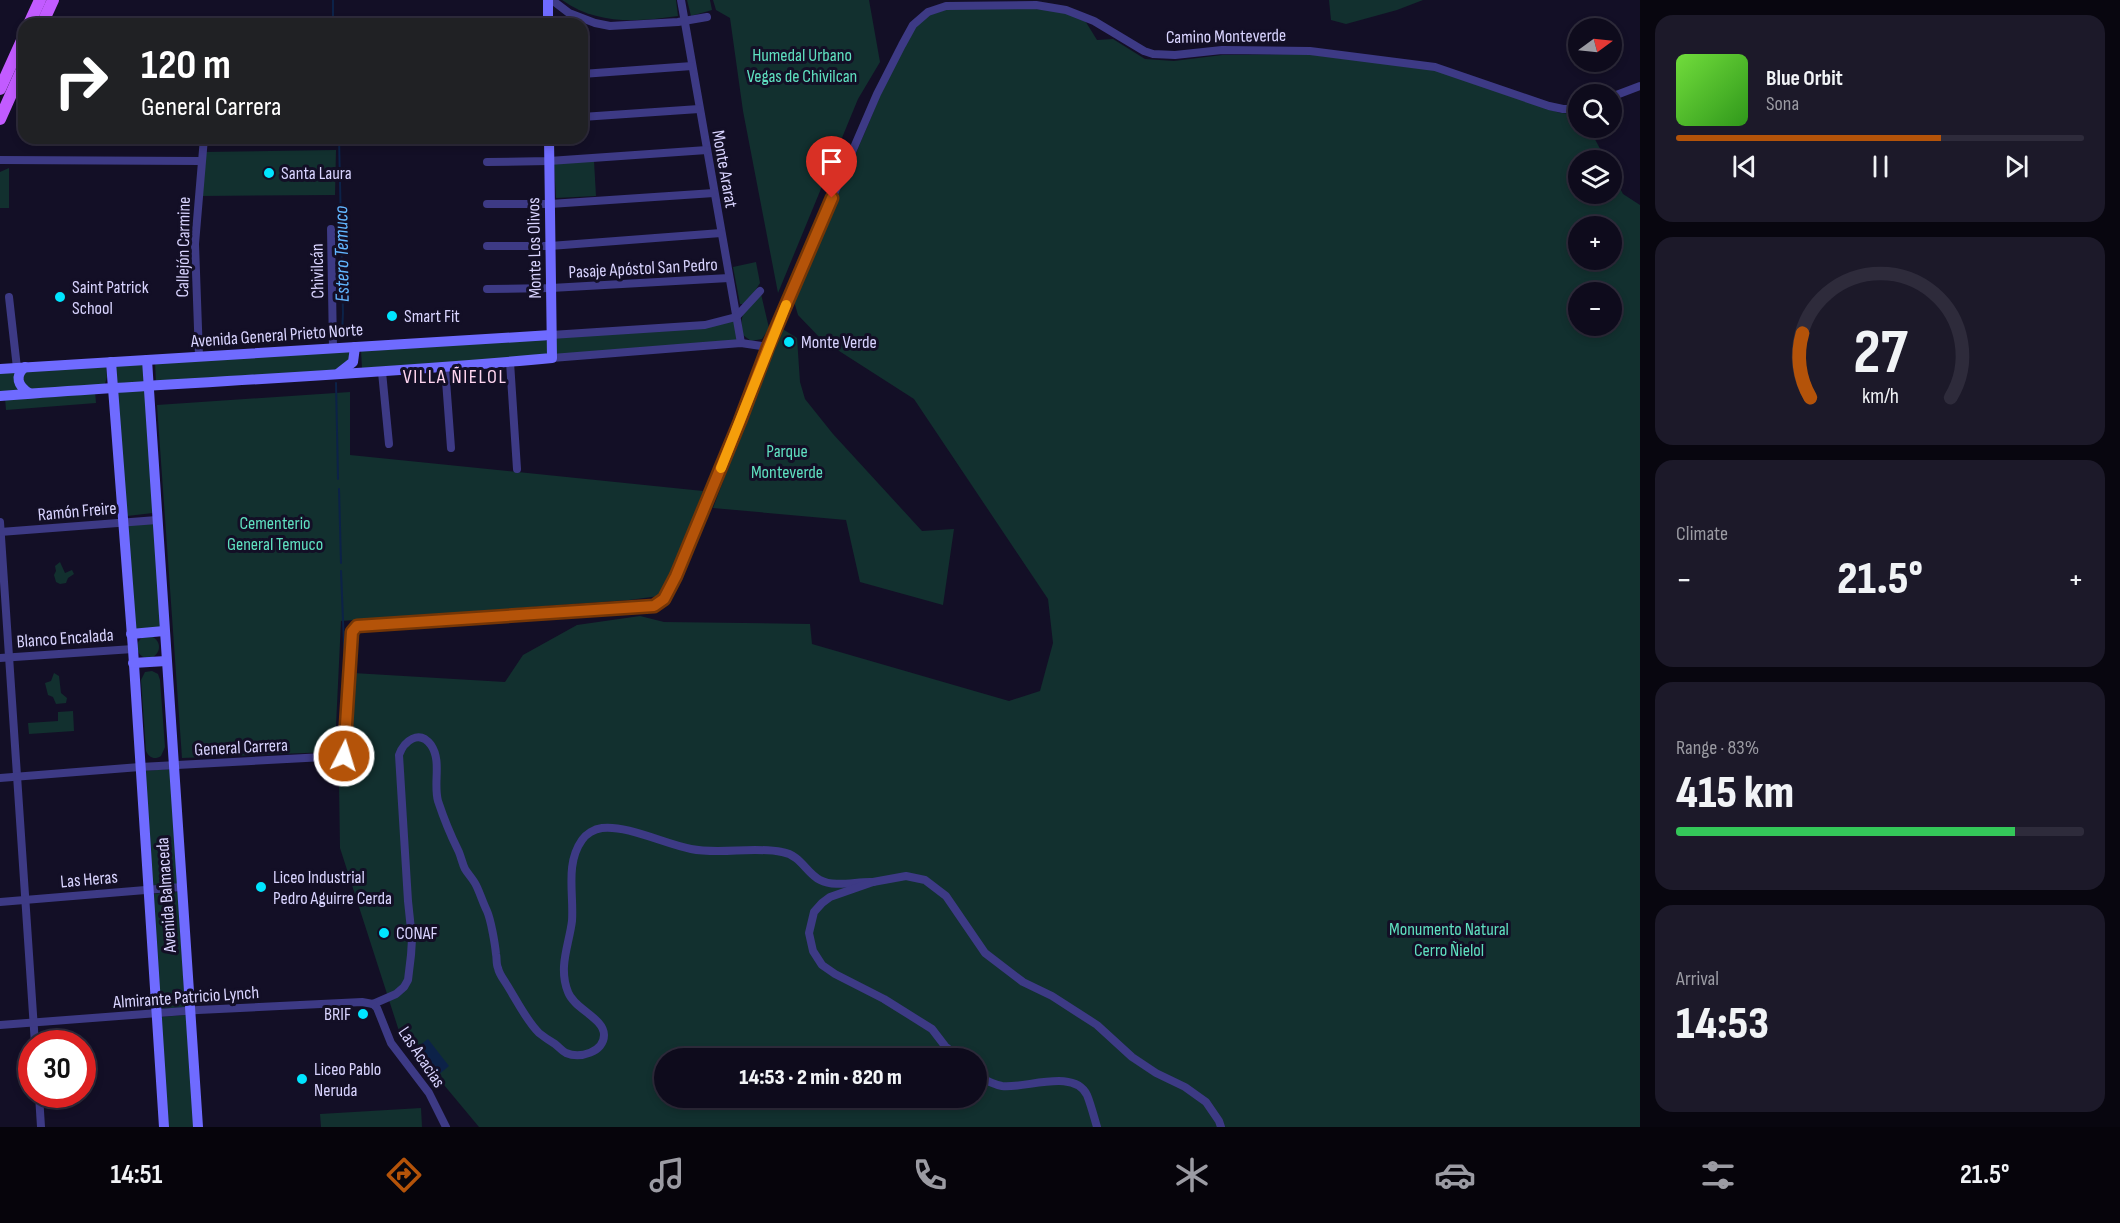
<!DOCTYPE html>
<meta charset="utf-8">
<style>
body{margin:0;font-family:"Sofia Sans Condensed",sans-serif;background:#1c1929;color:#f1f3f6;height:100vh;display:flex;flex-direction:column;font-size:22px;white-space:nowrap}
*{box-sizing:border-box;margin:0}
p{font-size:20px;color:#9b9ba3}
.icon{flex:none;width:33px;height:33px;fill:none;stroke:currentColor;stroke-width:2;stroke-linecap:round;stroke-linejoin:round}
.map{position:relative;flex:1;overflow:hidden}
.details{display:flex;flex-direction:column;gap:15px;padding:15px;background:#08060f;width:480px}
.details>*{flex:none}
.hud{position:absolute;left:18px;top:18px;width:570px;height:126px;border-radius:18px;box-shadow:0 3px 9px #0003,0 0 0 2px #2e2b3b;background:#202124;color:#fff;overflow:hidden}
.needle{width:39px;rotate:75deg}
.buttons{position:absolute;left:1568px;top:18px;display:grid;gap:12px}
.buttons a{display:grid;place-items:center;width:54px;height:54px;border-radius:50%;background:#0e0b1c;box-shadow:0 3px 9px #0003,0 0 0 2px #2e2b3b;font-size:30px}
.speed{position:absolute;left:18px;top:1030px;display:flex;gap:12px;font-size:30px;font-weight:700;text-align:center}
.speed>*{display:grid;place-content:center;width:78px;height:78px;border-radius:50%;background:#0e0b1c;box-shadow:0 3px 9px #0003,0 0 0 2px #2e2b3b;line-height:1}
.speed .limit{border:9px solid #d22;background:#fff;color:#111}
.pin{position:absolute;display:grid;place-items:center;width:51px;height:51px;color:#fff;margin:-62px -26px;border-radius:50% 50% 50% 0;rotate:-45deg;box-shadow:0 0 6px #0007}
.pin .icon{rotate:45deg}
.me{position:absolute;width:66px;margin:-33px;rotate:5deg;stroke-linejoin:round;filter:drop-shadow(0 0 4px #0008)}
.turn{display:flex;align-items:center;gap:21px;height:126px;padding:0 24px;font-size:27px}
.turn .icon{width:78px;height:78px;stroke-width:2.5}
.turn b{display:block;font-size:42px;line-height:51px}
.big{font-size:45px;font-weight:800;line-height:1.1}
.details .widget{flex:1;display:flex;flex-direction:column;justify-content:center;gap:9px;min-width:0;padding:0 21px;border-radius:18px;background:#1c1929}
.details .dial{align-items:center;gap:0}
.dial svg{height:156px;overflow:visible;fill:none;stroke:#2e2b3b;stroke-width:7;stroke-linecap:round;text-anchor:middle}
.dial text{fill:#f1f3f6;stroke:none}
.song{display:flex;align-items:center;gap:18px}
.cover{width:72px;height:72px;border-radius:9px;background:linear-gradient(135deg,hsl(100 70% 55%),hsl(110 70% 35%))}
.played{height:6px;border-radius:3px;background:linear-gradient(90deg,#b45309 65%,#2e2b3b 65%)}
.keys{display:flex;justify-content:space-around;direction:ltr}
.heat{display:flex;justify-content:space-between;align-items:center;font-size:33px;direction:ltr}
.charge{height:9px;border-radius:4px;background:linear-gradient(90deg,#34c759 83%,#2e2b3b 0)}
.trip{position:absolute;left:654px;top:1048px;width:333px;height:60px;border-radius:30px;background:#0e0b1c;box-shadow:0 3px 9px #0003,0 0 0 2px #2e2b3b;font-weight:800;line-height:60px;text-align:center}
.tabs{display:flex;height:96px;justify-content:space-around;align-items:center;background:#06040b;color:#9b9ba3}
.tabs .icon{width:42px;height:42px}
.tabs .on{color:#b45309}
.tabs b{font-size:27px;color:#f1f3f6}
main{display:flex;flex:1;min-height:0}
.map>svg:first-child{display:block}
</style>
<main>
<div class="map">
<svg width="1640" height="1127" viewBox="0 0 1640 1127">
<rect width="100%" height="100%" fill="#130f26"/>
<g fill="#12302f" fill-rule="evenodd">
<path d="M562,0H676L678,16C637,22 597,25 562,0Z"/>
<polygon points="687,0 710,0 712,10 691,16"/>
<polygon points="713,0 869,0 880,62 858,99 778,293 743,111 730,18 716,10"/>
<polygon points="1329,0 1423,0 1397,10 1346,24 1331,20"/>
<path d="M962,6L1062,10L1084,19L1097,40L1113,39L1145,59L1174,61L1222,55L1305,54L1434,69L1560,113L1578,114V128H1589L1606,160H1578V194H1611V171L1623,194L1640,205V1127H479L399,1031L340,848L339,783L342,767L351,740L353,673L505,682L523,655L577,625L640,616L664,622L810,624L812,644L1009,701L1040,691L1053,643L1048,599L914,399L822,340L798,315L791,291C821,233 848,173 873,113C884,87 898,43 916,22C928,9 945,8 962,6ZM1578,226H1611V260H1578ZM1578,292H1611V326H1578ZM664,1059H976V1098H664Z"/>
<polygon points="336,150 335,195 200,196 204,152"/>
<polygon points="594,161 596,196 556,198 554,163"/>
<polygon points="9,168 9,208 0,208 0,172"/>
<polygon points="756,262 760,283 751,297 743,304 740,304 733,267"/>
<path d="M761,294L769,328L762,339L751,341L743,335C738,312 746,310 761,294Z"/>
<polygon points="734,320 739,341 554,355 553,337"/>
<polygon points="781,328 797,338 800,382 805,399 833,434 922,531 954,529 943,605 860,582 846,520 713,508"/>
<polygon points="543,339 547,341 548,353 544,356 362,368 361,351"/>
<polygon points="353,351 345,369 156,383 155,362"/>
<polygon points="143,363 144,384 117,386 115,364"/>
<polygon points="106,367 107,377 104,387 0,393 0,372"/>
<polygon points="146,388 153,513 127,516 116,390"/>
<polygon points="95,391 96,403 6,410 5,398"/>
<polygon points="350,392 350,455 703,491 669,581 659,596 629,600 341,621 335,747 331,752 182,758 157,405"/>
<polygon points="157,523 162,630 132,633 124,525"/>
<polygon points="60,562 65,573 72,570 74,574 68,578 66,583 60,584 56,582 54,575 56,571 55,566"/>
<circle cx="148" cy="647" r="11"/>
<path d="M152,671L158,674L160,680L165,747L161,756C155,760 149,758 146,751L141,680L145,672Z"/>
<polygon points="54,673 59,676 61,693 67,698 66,703 56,704 53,697 48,695 45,683 51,681"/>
<polygon points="73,711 74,731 29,734 28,723 58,721 58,712"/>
<polygon points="170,769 178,884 150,886 144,771"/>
<polygon points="178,892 185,1007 160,1009 151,894"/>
<polygon points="186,1015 194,1127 168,1127 161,1017"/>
<polygon points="421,1108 422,1127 321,1127 320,1114"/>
</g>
<polygon fill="#0c2248" points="428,1039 449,1066 437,1076 416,1048"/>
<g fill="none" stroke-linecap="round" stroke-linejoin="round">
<g stroke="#0c2248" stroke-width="2">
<polyline points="333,0 333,24"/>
<polyline points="339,138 343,313 342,334"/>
<polyline points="336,383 338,479"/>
<polyline points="339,489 341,563"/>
<polyline points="337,751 345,669 341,571"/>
</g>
<g stroke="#3d3a85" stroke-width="8">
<polyline points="552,0 569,13 595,23 610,26 678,22 707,17"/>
<polyline points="681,0 741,343"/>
<polyline points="582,74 692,66"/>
<polyline points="1611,97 1640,86"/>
<polyline points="582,117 699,109"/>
<polyline points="0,160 201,161"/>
<polyline points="487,162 549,161 707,150"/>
<polyline points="487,204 550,204 714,193"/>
<polyline points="331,229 333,348"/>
<polyline points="487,246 550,246 721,233"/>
<polyline points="487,289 551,288 729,278"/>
<polyline points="9,297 17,368"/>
<polyline points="778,324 877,94 902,45 913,25 928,12 946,6 1036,5 1066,10 1094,21 1144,51 1153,54 1175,55 1222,50 1310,51 1435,67 1549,106 1563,109 1578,109"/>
<polyline points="551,335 705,325 736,317 760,291"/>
<polyline points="199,356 195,244 204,138"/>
<polyline points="510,362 517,469"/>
<polyline points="445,367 451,448"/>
<polyline points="382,372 389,444"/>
<polyline points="0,522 35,1044"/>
<polyline points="0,532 157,520"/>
<polyline points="0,658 133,649"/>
<polyline points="0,778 140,767 324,757 340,759 343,756 352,632 357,626 654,606 664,599 682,563 740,421 768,347 741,343 552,358"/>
<polyline points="0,902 182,887"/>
<path d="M373,1004L396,994L404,987L408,980L411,955L412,939L408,901L399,755C404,741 419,729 431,745C442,761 433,783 438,801C444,819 450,834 458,850C461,856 462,863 465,869C468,874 473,879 476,885C480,893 483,903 487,911C491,920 495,944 496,954C497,958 496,964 498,968C499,974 504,980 507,985C517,1001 526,1020 539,1033C544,1037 550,1041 555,1044C559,1047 562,1051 566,1053C580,1059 604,1052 604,1035C604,1018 574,1009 568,992C558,967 569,945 572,921C574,894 565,864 582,840C586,834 594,829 602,828C627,825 665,844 691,849C721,855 752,846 782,852C801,855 806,873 820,880C835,888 857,881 873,882"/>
<polyline points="373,1004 377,1008 391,1043 429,1093 446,1127"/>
<polyline points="0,1025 198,1010 362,1002 373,1004"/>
<polyline points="961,1059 945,1046 932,1029 884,999 835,974 822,965 813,951 809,933 814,912 822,903 830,897 873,882 906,876 925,880 946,896 985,953 1023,982 1052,996 1097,1025 1132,1057 1156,1073 1185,1087 1206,1102 1219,1121 1221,1127"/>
<path d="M976,1075C985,1080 992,1084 1002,1086C1025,1089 1074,1068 1087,1095C1091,1105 1094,1117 1097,1127"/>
<polyline points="39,1095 41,1127"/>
</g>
<g stroke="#6f6bff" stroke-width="10">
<polyline points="548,0 548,24"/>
<polyline points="768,347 778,324"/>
<polyline points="147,360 198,1127"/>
<polyline points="111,362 133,649 164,1127"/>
<path d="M25,367C14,376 18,386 29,393"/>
<polyline points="0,369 551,335"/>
<polyline points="339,373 353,362 355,347"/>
<path d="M0,396C184,382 368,375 552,358L549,138"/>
<polyline points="131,634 164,631"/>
<polyline points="133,663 166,661"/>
</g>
<g stroke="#c25bff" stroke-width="12">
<polyline points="29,24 40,0"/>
<polyline points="42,24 53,0"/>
<polyline points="0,89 24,36"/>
<polyline points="0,119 24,65"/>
</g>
</g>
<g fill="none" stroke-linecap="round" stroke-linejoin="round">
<defs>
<polyline id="route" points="344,756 352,632 357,626 654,606 664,599 676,576 740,421 768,347 832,198"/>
</defs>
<use href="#route" stroke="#753606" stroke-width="15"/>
<use href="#route" stroke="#b45309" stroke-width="10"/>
<polyline stroke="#f59e0b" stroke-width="10" points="721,468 786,305"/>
</g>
<g fill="#00e5ff" stroke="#130f26" stroke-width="2">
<circle cx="269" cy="173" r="6"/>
<circle cx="60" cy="297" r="6"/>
<circle cx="392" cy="316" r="6"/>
<circle cx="789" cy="342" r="6"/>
<circle cx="261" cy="887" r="6"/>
<circle cx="384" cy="933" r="6"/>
<circle cx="363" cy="1014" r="6"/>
<circle cx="302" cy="1079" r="6"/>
</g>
<g text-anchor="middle" stroke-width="6" stroke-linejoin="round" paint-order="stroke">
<g font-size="18" fill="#d9d4ff" stroke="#130f26">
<text transform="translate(1226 36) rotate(-1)" y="6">Camino Monteverde</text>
<text transform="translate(725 169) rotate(80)" y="6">Monte Ararat</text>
<text transform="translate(183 247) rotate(-89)" y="6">Callejón Carmine</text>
<text transform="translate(534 248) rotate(-91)" y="6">Monte Los Olivos</text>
<text transform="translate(643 268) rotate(-3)" y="6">Pasaje Apóstol San Pedro</text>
<text transform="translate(317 271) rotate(-91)" y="6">Chivilcán</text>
<text transform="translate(277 335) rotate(-4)" y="6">Avenida General Prieto Norte</text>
<text transform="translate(77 511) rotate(-5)" y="6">Ramón Freire</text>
<text transform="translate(65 638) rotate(-4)" y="6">Blanco Encalada</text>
<text transform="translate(241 747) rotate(-3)" y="6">General Carrera</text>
<text transform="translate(89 879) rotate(-5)" y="6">Las Heras</text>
<text transform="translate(166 895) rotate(-94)" y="6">Avenida Balmaceda</text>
<text transform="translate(186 997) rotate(-4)" y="6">Almirante Patricio Lynch</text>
<text transform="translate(422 1057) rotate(56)" y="6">Las Acacias</text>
</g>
<g font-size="18" fill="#5fe0c0" stroke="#130f26">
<text x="802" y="61">Humedal Urbano<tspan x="802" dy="21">Vegas de Chivilcan</tspan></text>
<text x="787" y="457">Parque<tspan x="787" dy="21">Monteverde</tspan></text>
<text x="275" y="529">Cementerio<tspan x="275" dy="21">General Temuco</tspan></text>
<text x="1449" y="935">Monumento Natural<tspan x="1449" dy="21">Cerro Ñielol</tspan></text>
</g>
<g font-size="18" fill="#d9d4ff" stroke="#130f26" text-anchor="start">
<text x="281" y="179">Santa Laura</text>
<text x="72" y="293">Saint Patrick<tspan x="72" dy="21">School</tspan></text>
<text x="404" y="322">Smart Fit</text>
<text x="801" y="348">Monte Verde</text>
<text x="273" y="883">Liceo Industrial<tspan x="273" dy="21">Pedro Aguirre Cerda</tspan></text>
<text x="396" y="939">CONAF</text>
<text x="351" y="1020" text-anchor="end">BRIF</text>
<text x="314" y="1075">Liceo Pablo<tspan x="314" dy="21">Neruda</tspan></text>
</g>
<g font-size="20" font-style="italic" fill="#62b6ff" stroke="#130f26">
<text transform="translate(341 254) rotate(-91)" y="7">Estero Temuco</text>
</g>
<g font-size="20" letter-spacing="1.5" fill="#ffd6f0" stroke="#130f26">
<text x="455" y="383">VILLA ÑIELOL</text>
</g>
</g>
</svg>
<div class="buttons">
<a><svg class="needle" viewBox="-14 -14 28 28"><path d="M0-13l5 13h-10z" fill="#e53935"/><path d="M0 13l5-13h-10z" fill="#9b9ba3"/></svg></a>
<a><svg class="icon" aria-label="search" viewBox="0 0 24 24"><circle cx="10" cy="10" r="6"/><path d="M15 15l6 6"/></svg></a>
<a><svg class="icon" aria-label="layers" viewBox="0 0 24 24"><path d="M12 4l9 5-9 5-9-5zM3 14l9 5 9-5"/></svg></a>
<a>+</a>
<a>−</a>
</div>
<div class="speed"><div class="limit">30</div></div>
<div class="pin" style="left:832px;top:198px;background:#d93025"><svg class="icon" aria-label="arrive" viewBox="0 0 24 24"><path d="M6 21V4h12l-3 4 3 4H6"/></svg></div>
<svg class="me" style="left:344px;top:756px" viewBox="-20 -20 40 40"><circle r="17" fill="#b45309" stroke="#fff" stroke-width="3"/><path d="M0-11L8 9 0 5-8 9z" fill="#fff"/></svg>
<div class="trip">14:53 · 2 min · 820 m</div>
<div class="hud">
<div class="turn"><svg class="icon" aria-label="right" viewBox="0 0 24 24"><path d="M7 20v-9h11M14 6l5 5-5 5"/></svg><div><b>120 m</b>General Carrera</div></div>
</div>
</div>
<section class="details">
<div class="widget">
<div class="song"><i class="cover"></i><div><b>Blue Orbit</b><p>Sona</p></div></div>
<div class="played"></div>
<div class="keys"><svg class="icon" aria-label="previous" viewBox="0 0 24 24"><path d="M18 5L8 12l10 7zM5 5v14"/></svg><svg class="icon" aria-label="pause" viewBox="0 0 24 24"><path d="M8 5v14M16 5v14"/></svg><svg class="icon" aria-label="next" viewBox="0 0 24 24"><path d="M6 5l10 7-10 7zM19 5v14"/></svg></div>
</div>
<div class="widget dial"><svg viewBox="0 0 100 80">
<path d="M14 69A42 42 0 1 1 86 69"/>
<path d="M14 69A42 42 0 0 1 10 36" stroke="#b45309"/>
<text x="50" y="56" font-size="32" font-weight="700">27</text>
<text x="50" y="72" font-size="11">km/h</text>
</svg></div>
<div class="widget"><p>Climate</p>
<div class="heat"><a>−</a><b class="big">21.5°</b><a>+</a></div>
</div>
<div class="widget"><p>Range · 83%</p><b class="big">415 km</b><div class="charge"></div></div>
<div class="widget"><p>Arrival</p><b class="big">14:53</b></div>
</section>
</main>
<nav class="tabs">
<b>14:51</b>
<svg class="icon on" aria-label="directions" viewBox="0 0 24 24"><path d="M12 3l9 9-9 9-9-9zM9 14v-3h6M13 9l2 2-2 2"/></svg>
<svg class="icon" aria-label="music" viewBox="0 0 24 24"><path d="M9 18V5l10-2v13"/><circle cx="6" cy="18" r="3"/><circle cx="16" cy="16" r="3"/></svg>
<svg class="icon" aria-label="phone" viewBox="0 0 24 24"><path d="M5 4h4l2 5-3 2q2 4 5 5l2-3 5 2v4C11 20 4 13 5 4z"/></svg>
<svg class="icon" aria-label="climate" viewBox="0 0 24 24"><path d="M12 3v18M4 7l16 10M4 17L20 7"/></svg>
<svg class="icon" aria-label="car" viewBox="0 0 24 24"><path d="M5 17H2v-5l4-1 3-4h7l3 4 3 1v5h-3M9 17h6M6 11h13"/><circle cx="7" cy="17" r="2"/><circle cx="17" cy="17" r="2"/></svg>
<svg class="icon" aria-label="filters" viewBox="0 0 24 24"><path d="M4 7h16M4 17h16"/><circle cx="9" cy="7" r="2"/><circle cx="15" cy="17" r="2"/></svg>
<b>21.5°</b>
</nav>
